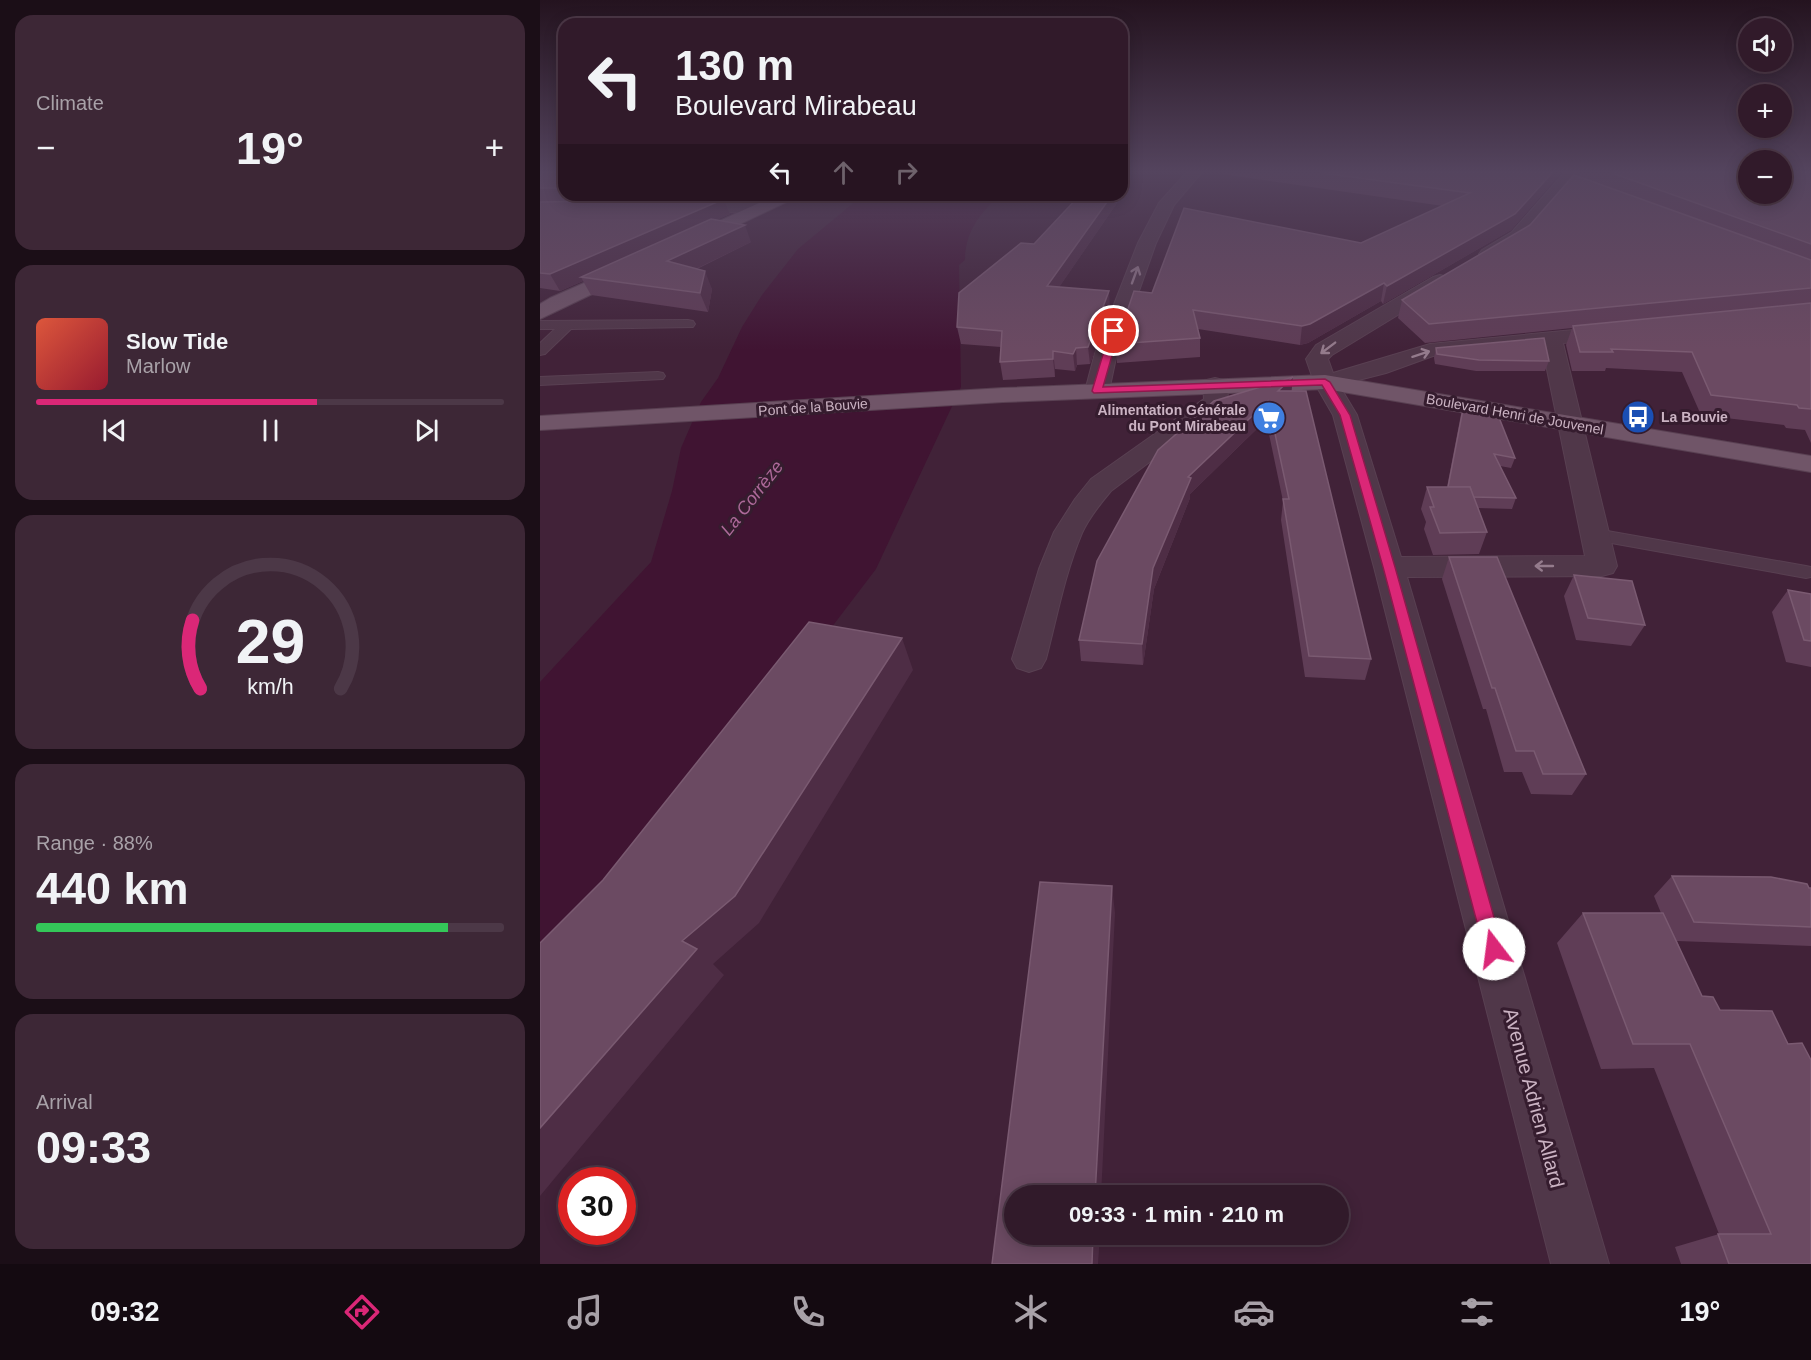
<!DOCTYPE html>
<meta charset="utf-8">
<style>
body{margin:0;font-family:Helvetica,sans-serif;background:#3d2736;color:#f1f3f6;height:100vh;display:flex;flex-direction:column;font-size:22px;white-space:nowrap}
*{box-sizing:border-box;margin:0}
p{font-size:20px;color:#a8a1a8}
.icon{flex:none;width:33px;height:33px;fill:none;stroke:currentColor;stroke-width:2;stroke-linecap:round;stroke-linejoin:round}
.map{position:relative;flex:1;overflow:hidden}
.side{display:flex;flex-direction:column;gap:15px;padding:15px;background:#1b0e17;width:540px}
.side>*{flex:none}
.hud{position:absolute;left:18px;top:18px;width:570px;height:183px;border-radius:18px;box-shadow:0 3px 15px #0003,0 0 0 2px #4c3847;background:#311a2a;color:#f1f3f6;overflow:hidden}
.controls{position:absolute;left:1198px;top:18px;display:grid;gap:12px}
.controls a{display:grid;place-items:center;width:54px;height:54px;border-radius:50%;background:#311a2a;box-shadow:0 3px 15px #0003,0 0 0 2px #4c3847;font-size:30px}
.speed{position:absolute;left:18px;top:1167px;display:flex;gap:12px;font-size:30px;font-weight:700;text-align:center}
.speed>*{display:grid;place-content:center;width:78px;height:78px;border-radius:50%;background:#311a2a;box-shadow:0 3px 15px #0003,0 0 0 2px #4c3847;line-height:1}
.speed .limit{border:9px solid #d22;background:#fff;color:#111}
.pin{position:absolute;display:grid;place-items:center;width:51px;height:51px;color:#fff;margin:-26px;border:3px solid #fff;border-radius:50%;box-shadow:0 2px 6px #0007}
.me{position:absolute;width:66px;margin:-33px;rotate:345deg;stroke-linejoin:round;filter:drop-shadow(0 0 4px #0008)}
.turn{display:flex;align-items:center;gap:21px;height:126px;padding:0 18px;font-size:27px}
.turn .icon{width:78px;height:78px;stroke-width:2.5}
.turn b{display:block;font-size:42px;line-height:51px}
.lanes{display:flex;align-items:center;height:57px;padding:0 18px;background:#0003;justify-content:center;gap:30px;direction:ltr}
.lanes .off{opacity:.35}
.big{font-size:45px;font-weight:700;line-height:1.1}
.side .card{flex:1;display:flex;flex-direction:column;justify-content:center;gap:9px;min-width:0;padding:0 21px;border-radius:18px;background:#3d2736}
.side .dial{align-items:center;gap:0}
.dial svg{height:156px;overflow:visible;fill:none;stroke:#4c3847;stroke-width:7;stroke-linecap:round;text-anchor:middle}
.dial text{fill:#f1f3f6;stroke:none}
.song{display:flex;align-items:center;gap:18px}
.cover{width:72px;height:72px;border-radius:9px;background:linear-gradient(135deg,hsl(10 70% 55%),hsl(350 70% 35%))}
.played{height:6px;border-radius:3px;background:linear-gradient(90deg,#db2777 60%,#4c3847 60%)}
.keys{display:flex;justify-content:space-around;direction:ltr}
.heat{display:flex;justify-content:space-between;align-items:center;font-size:33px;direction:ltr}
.charge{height:9px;border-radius:4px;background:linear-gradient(90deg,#34c759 88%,#4c3847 0)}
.trip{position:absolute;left:464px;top:1185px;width:345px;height:60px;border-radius:30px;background:#311a2a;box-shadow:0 3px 15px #0003,0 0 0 2px #4c3847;font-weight:700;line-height:60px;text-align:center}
.menu{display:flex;height:96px;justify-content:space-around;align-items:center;background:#140a11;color:#a8a1a8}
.menu .icon{width:42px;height:42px}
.menu .on{color:#db2777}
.menu b{font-size:27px;color:#f1f3f6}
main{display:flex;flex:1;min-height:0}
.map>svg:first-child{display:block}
</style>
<main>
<section class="side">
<div class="card"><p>Climate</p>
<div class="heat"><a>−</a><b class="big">19°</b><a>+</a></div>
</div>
<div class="card">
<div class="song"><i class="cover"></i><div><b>Slow Tide</b><p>Marlow</p></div></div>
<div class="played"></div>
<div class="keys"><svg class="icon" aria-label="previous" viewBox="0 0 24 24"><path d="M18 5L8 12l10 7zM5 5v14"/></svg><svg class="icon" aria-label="pause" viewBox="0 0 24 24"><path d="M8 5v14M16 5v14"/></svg><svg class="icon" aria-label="next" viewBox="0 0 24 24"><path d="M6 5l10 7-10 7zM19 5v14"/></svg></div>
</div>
<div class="card dial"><svg viewBox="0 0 100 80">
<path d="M14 69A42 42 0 1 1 86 69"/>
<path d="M14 69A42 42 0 0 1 10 34" stroke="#db2777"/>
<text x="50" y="56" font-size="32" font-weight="700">29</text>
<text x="50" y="72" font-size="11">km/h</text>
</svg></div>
<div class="card"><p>Range · 88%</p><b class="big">440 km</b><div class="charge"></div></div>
<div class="card"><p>Arrival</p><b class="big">09:33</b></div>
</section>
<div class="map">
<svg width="1271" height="1264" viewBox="0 0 1271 1264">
<rect width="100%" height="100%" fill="#412238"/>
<path fill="#401432" d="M323,195H460C440,213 425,232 425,260L419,265L421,387L336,569L177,778L0,989V682L111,562L132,491L141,448L161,402L178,378L202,327L222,295L258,249Z"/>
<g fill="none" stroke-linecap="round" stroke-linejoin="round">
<defs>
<g id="service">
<polygon points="148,320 153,321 155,324 153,327 31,329 5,354 0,355 0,343 15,329 0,329 0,321"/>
<polygon points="118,372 123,373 125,376 123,379 0,385 0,377"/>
<polygon points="1056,529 1266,566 1271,567 1271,577 1266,578 1049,539 1047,535 1049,531"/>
</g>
<g id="minor">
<polygon points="646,173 661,173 634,205 616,243 577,353 569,391 565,396 557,398 549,396 545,391 555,353 598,243 619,203"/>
<path d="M1024,173H1039C1023,196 972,265 942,258L939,254L942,250L972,232Z"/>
<polygon points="142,203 221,203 229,208 221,213 136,211 134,208"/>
<path d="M900,275L907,277L909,281L907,285L792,355L788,359L793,373L890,344L1075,326L1082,328L1085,332L1082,336L1075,338L1023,343L1077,566L1073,573L1062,576L867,577L1069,1264H1011L834,567L793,415L774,382L766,359L776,345L893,277ZM1002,345L1045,556L861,557L817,415L799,385L846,373L893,356Z"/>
<path d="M675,378L683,380C688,388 690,399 684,406L571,491C560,504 549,518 542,533C525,573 517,617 506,659L501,668L489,672L477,668L472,659L499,569L514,532L535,499L551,479L664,399L663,385L667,380Z"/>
</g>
<g id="primary">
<polygon points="237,195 258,195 255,198 156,245 144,245 141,241 144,237"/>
<polygon points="87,264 94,266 96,270 94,274 0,319 0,304 10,298"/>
<polygon points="785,375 1271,456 1271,472 785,389 463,402 0,430 0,416 463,388"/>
</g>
</defs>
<use href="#service" stroke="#594052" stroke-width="2"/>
<use href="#minor" stroke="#594052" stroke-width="2"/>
<use href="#primary" stroke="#594052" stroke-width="2"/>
<use href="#service" fill="#503749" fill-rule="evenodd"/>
<use href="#minor" fill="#503749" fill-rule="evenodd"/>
<use href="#primary" fill="#705568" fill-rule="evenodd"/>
</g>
<g fill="#5f3d56">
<polygon points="0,173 24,173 24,195 209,195 204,201 185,201 190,214 176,220 211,242 157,269 172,289 168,312 51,295 43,281 20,291 0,288"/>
<polygon points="682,173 1021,173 971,230 843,304 841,301 768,343 760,345 658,329 660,338 660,357 577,363 576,344 612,293 821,243 903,206 682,174"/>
<polygon points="1040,173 1271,173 1271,443 1265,430 1246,428 1244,425 1161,415 1142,372 1066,368 1065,371 1032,371 1026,345 1032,328 885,343 858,318 862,300 990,225 1039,176"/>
<polygon points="577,203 519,287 570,307 550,364 537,365 535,371 515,369 515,377 463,380 460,362 461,347 421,344 417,327 494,244"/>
<polygon points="896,348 1009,361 1005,371 936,371 895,364 894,358"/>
<polygon points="752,391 831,659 825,680 765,677 741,520 743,501 726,420 650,494 650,498 614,589 603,665 541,661 539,640 618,450"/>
<polygon points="924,404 975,458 971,468 960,466 976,498 972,509 937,508 947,532 939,554 893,555 884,529 886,522 881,509 887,487 907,487 921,414"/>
<polygon points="909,557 1046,774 1032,795 991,794 982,772 964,772 946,709 943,709 902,579"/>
<polygon points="1034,575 1105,625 1091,646 1036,640 1024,596"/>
<polygon points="1248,590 1271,594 1271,667 1246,662 1232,612"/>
<polygon points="1132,876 1271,888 1271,946 1137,941 1271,1264 1141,1264 1135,1247 1179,1234 1114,1068 1061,1069 1017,943 1043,913 1121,913 1114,896"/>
</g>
<g fill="#4e2d45">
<polygon points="1012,173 1021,173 971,230 843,304 847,286"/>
<polygon points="201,195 209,195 204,201"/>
<polygon points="572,195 577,195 577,203 509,302 507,286"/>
<polygon points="184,199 190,214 48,278 41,277 43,281 20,291 10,274"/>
<polygon points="205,225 211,242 135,279 127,261"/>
<polygon points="165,271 172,289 168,312 160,293"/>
<polygon points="844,283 841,301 768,343 760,345 762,326"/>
<polygon points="569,291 570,307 550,364 548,347"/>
<polygon points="536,348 537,365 535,371 533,354"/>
<polygon points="513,351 515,369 515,377 513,359"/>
<polygon points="753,377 751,397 738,391"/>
<polygon points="728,401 726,420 650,494 650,498 614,589 603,665 602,644 613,568 648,477"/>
<polygon points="362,638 373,670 219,923 173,964 184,975 0,1196 0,1128 142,941"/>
<polygon points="572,886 575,913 561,1196 555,1196"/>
<polygon points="553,1234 560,1234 558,1264 552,1264"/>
</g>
<g fill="#6b4a62" stroke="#7a5a71" stroke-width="1.5">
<rect x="0" y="173" width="24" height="15"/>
<polygon points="782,173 1012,173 975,214 847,286 844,283 770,324 762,326 653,310 660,338 576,344 594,291 612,293 644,208 821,243 930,193"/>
<polygon points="1072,173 1209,173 1209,194 1242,194 1242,173 1271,173 1271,244"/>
<polygon points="1034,175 1271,260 1271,288 889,324 862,300 990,225"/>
<polygon points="540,195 572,195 507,286 569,291 548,347 536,348 533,354 513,351 513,359 460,362 462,331 417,327 419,293 481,243 494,244"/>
<polygon points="184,199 10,274 0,273 0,202"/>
<polygon points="171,219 205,225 127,261 165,271 160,293 41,277"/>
<polygon points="1271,303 1271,409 1259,408 1257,405 1171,395 1152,352 1071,349 1073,352 1040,352 1033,326"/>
<polygon points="1004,338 1009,361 939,360 897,354 896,348"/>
<polygon points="753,377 738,391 766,391 831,659 769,656 743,499 749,499 728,401 648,477 651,478 613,568 602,644 539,640 557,561 618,450 674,401"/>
<polygon points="924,404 956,410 975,458 954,454 976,498 933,497 930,487 908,487"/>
<polygon points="887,487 930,487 947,532 900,533 890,507 894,507"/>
<polygon points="909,557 957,557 1046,774 1003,774 994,751 976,751 955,688 952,688"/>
<polygon points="1034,575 1092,581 1105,625 1048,618"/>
<polygon points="1248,590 1271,594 1271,641 1264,640"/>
<polygon points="269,622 362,638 195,896 142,941 157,949 0,1128 0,943 63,880"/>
<polygon points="1132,876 1231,877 1267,884 1269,888 1271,888 1271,927 1154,922"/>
<polygon points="500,882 572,886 555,1196 474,1196 474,1234 553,1234 552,1264 452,1264"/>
<polygon points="1043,913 1123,913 1162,996 1173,997 1180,1010 1232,1011 1248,1044 1262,1043 1271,1060 1271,1264 1189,1264 1178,1234 1231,1234 1150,1044 1093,1044"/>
</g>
<defs><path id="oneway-shaft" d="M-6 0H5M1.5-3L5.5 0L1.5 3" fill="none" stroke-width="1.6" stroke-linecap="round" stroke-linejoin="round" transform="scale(1.5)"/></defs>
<g stroke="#947b8c">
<use href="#oneway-shaft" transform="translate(595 275) rotate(-70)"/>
<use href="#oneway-shaft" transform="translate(788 348) rotate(143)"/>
<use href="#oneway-shaft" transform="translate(881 354) rotate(-18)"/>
<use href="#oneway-shaft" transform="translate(1004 566) rotate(180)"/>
</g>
<linearGradient id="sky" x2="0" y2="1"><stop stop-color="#24131f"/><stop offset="0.49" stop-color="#54445e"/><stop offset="1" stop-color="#54445e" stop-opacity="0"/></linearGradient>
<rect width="1271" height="350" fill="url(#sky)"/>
<polygon fill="#db2777" stroke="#8e194d" stroke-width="1.5" points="574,328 579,331 563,387 785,379 790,382 810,415 855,567 963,949 960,956 954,958 947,956 944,949 843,567 800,415 782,385 554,393 552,391 570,331"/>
<defs>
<symbol id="bus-disc" viewBox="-11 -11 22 22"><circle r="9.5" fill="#1a4fb4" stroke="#351c2e"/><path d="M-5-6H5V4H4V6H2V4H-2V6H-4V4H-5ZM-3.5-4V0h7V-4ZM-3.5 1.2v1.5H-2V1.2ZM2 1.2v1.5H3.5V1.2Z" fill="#fff"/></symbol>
<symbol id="supermarket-disc" viewBox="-11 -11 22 22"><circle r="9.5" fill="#3f7fe0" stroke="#351c2e"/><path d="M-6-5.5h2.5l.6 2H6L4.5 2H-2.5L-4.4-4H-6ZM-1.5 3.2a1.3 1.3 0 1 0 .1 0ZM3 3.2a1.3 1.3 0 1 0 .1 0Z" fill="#fff"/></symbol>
</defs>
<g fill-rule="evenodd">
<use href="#bus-disc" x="1079" y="398" width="38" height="38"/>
<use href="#supermarket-disc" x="710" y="399" width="38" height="38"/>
</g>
<g text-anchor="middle" stroke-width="6" stroke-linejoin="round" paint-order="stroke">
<g font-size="14" fill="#cbb3c3" stroke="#351c2e">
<text transform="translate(273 407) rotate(-4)" y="5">Pont de la Bouvie</text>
<text transform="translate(975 414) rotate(10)" y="5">Boulevard Henri de Jouvenel</text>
</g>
<g font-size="14" font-weight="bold" fill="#cbb3c3" stroke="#351c2e" text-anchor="end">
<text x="706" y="415">Alimentation Générale<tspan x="706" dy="16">du Pont Mirabeau</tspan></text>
<text x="1121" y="422" text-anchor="start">La Bouvie</text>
</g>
<g font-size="18" font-style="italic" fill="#ad6999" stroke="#351c2e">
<text transform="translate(212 498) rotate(-52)" y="6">La Corrèze</text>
</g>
<g font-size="20" fill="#cbb3c3" stroke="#351c2e">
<text transform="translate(994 1098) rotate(75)" y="7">Avenue Adrien Allard</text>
</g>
</g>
</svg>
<div class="controls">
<a><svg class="icon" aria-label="sound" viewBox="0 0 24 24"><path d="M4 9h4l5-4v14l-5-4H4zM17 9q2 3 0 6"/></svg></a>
<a>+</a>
<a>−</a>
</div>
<div class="speed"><div class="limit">30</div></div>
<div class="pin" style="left:574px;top:331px;background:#d93025"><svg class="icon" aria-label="arrive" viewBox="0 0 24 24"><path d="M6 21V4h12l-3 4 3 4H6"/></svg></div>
<svg class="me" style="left:954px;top:949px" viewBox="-20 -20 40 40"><circle r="19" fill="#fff"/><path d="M0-13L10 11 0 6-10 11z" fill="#db2777"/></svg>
<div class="trip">09:33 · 1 min · 210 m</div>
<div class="hud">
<div class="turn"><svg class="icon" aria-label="left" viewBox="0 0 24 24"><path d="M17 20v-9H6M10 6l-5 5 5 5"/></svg><div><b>130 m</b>Boulevard Mirabeau</div></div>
<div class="lanes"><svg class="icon" aria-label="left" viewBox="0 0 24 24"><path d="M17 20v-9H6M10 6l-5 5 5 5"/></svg><svg class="icon off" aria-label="ahead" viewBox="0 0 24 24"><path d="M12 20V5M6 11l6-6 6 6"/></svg><svg class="icon off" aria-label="right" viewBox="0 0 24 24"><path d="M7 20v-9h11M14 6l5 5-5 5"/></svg></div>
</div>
</div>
</main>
<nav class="menu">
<b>09:32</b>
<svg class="icon on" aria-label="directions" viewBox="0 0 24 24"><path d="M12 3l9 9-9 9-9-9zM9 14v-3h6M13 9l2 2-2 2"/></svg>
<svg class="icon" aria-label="music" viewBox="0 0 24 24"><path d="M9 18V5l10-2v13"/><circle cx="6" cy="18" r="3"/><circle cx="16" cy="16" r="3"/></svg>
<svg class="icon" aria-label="phone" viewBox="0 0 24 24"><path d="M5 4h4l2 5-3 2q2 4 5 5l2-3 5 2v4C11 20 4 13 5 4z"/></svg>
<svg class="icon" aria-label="climate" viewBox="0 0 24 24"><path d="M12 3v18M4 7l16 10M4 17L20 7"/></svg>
<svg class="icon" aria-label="car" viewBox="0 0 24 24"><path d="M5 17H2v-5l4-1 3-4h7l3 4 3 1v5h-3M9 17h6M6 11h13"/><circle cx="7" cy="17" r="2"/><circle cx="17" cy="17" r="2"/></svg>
<svg class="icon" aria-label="filters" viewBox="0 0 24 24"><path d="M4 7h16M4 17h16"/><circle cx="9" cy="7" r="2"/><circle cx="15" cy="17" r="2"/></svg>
<b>19°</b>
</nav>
